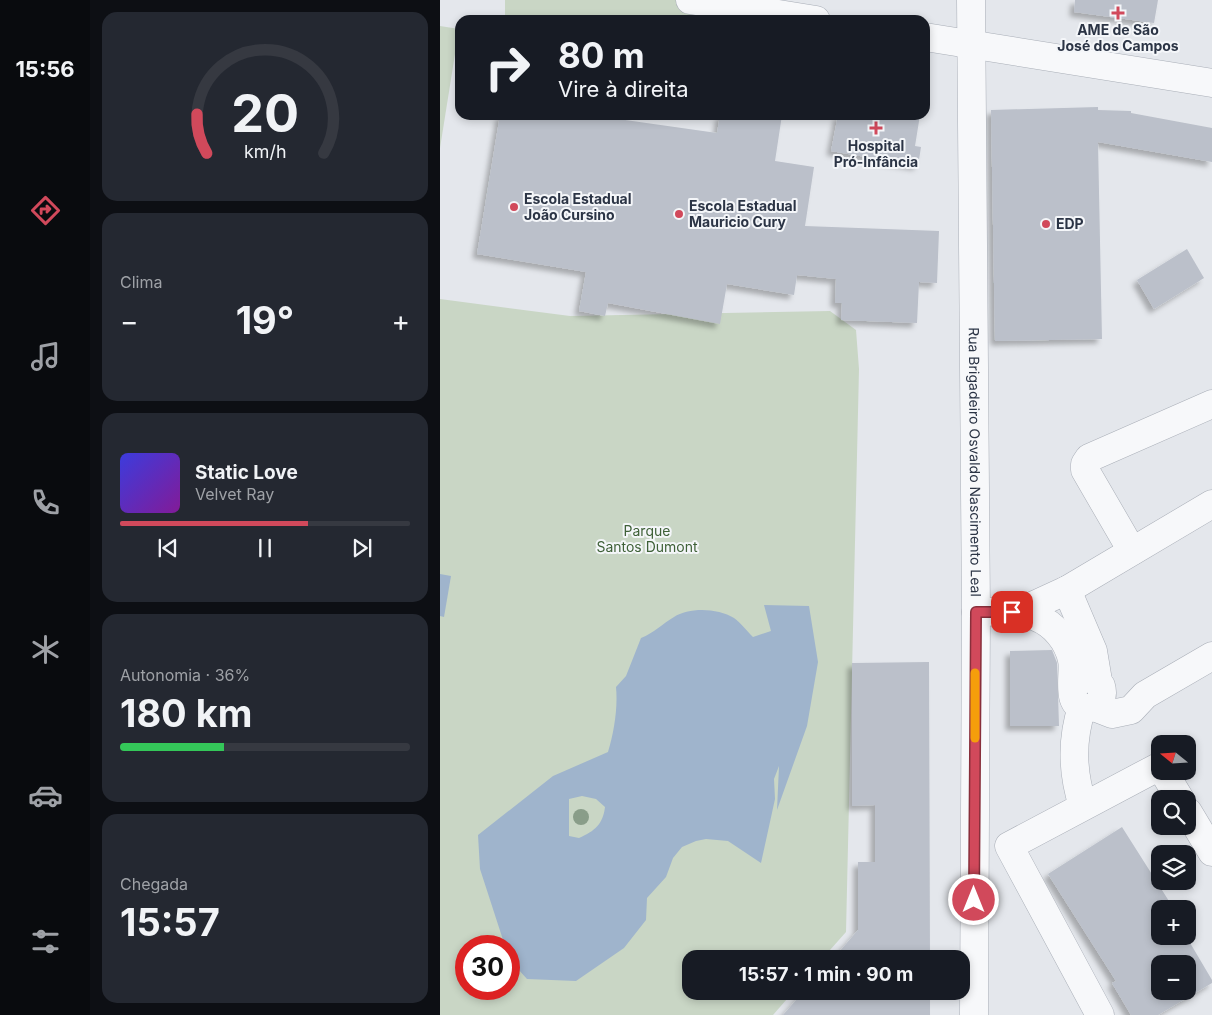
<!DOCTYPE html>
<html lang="pt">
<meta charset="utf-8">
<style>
body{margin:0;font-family:Inter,sans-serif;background:#242831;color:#f1f3f6;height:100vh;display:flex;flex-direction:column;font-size:19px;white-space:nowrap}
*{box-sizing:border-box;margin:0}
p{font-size:16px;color:#9ea1a6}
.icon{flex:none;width:28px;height:28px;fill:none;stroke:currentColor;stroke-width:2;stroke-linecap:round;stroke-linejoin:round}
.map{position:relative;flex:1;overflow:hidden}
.details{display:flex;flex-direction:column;gap:12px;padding:12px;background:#0d0f14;width:350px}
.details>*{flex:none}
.hud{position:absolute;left:15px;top:15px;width:475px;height:105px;border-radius:15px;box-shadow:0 2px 8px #0003;background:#171b24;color:#f1f3f6;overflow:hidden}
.needle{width:32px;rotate:288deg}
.tools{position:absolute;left:711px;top:735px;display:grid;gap:10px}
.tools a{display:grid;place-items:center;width:45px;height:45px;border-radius:10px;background:#171b24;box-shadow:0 2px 8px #0003;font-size:25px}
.speed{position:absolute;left:15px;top:935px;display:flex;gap:10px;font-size:25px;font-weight:700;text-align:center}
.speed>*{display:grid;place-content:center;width:65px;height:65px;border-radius:50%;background:#171b24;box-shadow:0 2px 8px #0003;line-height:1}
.speed .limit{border:8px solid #d22;background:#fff;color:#111}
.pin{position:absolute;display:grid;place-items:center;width:42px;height:42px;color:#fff;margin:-21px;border-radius:10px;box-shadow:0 2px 8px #0006}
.me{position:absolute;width:55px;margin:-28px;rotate:0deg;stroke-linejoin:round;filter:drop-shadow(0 0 4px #0008)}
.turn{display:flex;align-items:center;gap:18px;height:105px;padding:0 20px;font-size:22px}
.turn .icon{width:65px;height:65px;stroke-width:2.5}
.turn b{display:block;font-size:35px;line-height:42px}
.big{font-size:38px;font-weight:700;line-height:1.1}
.details .tile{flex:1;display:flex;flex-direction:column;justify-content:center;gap:8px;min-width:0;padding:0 18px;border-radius:15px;background:#242831}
.details .dial{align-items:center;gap:0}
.dial svg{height:130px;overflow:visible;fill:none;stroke:#363941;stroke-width:7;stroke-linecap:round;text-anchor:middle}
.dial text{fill:#f1f3f6;stroke:none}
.song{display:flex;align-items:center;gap:15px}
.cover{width:60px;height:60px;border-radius:8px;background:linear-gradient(135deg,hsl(240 70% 55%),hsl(290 70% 35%))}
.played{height:5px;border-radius:2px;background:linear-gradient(90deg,#d1495b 65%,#363941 65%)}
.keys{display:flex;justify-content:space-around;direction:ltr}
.heat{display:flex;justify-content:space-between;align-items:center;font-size:28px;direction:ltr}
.charge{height:8px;border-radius:4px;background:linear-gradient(90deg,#34c759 36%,#363941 0)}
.trip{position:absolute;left:242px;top:950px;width:288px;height:50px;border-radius:15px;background:#171b24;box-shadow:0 2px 8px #0003;font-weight:700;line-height:50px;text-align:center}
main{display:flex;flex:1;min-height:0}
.menu{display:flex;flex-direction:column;width:90px;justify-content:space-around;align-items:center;background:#090b0e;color:#9ea1a6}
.menu .icon{width:35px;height:35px}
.menu .selected{color:#d1495b}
.menu b{font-size:22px;color:#f1f3f6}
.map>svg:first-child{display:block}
</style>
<main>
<nav class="menu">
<b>15:56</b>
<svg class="icon selected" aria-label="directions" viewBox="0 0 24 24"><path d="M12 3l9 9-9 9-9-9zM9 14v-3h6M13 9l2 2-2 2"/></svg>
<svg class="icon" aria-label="music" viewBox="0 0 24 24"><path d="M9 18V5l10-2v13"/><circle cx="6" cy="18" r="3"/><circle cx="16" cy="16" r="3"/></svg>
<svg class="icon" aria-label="phone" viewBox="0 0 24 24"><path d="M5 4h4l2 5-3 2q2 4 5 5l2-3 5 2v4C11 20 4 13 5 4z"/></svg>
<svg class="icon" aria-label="climate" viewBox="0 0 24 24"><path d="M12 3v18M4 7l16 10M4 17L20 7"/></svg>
<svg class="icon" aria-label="car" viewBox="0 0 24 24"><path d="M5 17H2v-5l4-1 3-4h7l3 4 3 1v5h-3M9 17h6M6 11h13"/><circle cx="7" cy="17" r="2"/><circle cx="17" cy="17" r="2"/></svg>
<svg class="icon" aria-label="filters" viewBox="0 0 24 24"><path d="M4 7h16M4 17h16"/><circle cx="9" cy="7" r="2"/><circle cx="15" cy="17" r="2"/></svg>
</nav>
<section class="details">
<div class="tile dial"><svg viewBox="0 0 100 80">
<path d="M14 69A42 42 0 1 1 86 69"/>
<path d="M14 69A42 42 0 0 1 8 45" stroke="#d1495b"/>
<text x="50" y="56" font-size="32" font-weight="700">20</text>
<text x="50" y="72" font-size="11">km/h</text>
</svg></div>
<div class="tile"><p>Clima</p>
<div class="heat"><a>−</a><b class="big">19°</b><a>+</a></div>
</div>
<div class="tile">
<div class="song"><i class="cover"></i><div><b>Static Love</b><p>Velvet Ray</p></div></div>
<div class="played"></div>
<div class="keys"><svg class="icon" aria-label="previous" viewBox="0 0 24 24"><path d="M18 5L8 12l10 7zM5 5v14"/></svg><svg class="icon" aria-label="pause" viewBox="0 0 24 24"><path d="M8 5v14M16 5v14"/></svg><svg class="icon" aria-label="next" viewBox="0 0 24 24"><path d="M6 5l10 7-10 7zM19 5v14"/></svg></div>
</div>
<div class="tile"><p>Autonomia · 36%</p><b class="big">180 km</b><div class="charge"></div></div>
<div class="tile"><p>Chegada</p><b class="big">15:57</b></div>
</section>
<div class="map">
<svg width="772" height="1015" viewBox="0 0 772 1015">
<defs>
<filter id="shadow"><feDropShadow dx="-4.5" dy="4.5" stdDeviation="2.5" flood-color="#0004"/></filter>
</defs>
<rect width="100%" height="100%" fill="#e4e7ec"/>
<g fill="#c9d6c5" fill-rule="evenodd">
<polygon points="65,0 292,0 289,20 65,20"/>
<polygon points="0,26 19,29 0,148"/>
<path d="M0,299L130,316L390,311L416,330L419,369L406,932L382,959H251V991H354L333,1015H0ZM26,946H69V989H26Z"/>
</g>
<g fill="#9fb4cc" fill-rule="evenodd">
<polygon points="0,574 11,576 4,617 0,616"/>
<path d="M324,605L369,606L378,662L367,726L337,810L339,766L334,779L335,799L321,863L288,841L266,839L256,841L242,847L233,858L226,877L207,898L206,920L184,948L136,981L87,979L69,959V946H65L40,869L38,835L113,776L168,752C174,732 178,708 176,687L186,676L201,638C214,633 222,624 234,617C249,607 278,608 294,618C301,623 307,631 313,637L331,631ZM142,796L156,799L165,807C163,824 155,831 139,838L129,836V799Z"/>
</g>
<g fill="#bbc0ca" fill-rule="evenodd" filter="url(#shadow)">
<polygon points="635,0 718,0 714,23 634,12"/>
<polygon points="658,107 658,110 691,111 691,113 772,128 772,162 658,142 662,339 555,341 551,110"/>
<polygon points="60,115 150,115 277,133 280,115 342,115 335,161 374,167 365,226 499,231 497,283 479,282 477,323 401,320 402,303 395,303 396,279 357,275 354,295 287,284 280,324 168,303 165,316 139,311 146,272 37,254"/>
<polygon points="398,115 480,115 475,146 481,147 478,166 391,151"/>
<polygon points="747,249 764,278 714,309 697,280"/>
<polygon points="612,650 617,663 619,726 570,726 570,651"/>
<polygon points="489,662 490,959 393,959 418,930 418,862 435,862 435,805 412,806 412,663"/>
<path d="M682,827L734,909H720V936H746L772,980V983L718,1015H691L672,983L676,981L608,874ZM720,964H748V991H720Z"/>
<polygon points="364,991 490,991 490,1015 343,1015"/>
</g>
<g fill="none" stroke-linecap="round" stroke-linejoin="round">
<defs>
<g id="minor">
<polyline points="250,0 376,20"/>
<path id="s1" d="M531,0L536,612L534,1015"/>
<polyline points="485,37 772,83"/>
<polyline points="692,551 645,470 645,464 649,458 772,404"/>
<polyline points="627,590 653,651 658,681"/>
<path d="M536,612C555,612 578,609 596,617C614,624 628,641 632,660C635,674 624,709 648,708C660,708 664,696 661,686L653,678L641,679L633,688"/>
<polyline points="573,612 590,607 627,590 772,504"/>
<path d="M642,707C631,741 632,772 643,806"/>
<polyline points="654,707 672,714 691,710 705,695 772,656"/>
<polyline points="723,771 740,799"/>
<polyline points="748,812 772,852"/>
<polyline points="660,1015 569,846 720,766"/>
</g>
</defs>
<use href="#minor" stroke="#a9aeb7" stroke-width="29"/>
<use href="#minor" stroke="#f7f8fa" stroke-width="28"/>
</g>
<circle fill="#899d89" cx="141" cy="817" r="8"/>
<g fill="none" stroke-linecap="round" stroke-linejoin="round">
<defs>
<polyline id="route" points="534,900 536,612 572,612"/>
</defs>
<use href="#route" stroke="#882f3b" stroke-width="12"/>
<use href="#route" stroke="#d1495b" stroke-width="9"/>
<polyline stroke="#f59e0b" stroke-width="9" points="535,738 535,673"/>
</g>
<g fill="#d1495b" stroke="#f4f6f9" stroke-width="2">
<path d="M675.5 5.5h5v5h5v5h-5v5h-5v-5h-5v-5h5z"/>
<path d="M433.5 120.5h5v5h5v5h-5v5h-5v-5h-5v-5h5z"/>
<circle cx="74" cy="207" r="5"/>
<circle cx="239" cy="214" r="5"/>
<circle cx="606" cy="224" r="5"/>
</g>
<g text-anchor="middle" stroke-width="4" stroke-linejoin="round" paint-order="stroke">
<g font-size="14" font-weight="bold" fill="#2b3445" stroke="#f4f6f9" text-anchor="start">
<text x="678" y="35" text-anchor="middle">AME de São<tspan x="678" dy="16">José dos Campos</tspan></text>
<text x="436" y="151" text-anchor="middle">Hospital<tspan x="436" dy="16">Pró-Infância</tspan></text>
<text x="84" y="204">Escola Estadual<tspan x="84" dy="16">João Cursino</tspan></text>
<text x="249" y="211">Escola Estadual<tspan x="249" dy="16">Mauricio Cury</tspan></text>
<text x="616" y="229">EDP</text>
</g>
<g font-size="14" fill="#2b3445" stroke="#f4f6f9">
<text dy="5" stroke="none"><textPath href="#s1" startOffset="462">Rua Brigadeiro Osvaldo Nascimento Leal</textPath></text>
</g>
<g font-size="14" fill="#3f6138" stroke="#f4f6f9">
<text x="207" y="536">Parque<tspan x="207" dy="16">Santos Dumont</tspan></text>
</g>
</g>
</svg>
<div class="tools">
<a><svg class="needle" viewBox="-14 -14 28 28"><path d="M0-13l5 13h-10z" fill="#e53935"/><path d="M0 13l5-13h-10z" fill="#9ea1a6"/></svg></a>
<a><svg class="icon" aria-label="search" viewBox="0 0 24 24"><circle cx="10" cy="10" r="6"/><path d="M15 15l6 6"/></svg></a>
<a><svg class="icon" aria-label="layers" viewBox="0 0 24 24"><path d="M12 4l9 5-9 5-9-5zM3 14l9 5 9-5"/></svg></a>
<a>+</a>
<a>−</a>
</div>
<div class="speed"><div class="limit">30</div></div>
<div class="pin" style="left:572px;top:612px;background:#d93025"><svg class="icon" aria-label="arrive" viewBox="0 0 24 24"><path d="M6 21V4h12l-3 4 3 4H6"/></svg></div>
<svg class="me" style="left:534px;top:900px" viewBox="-20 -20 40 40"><circle r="17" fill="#d1495b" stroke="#fff" stroke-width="3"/><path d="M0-11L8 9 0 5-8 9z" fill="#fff"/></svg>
<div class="trip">15:57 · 1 min · 90 m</div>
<div class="hud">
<div class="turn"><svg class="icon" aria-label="right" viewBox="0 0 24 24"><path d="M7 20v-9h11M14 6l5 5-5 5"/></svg><div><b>80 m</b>Vire à direita</div></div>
</div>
</div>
</main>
